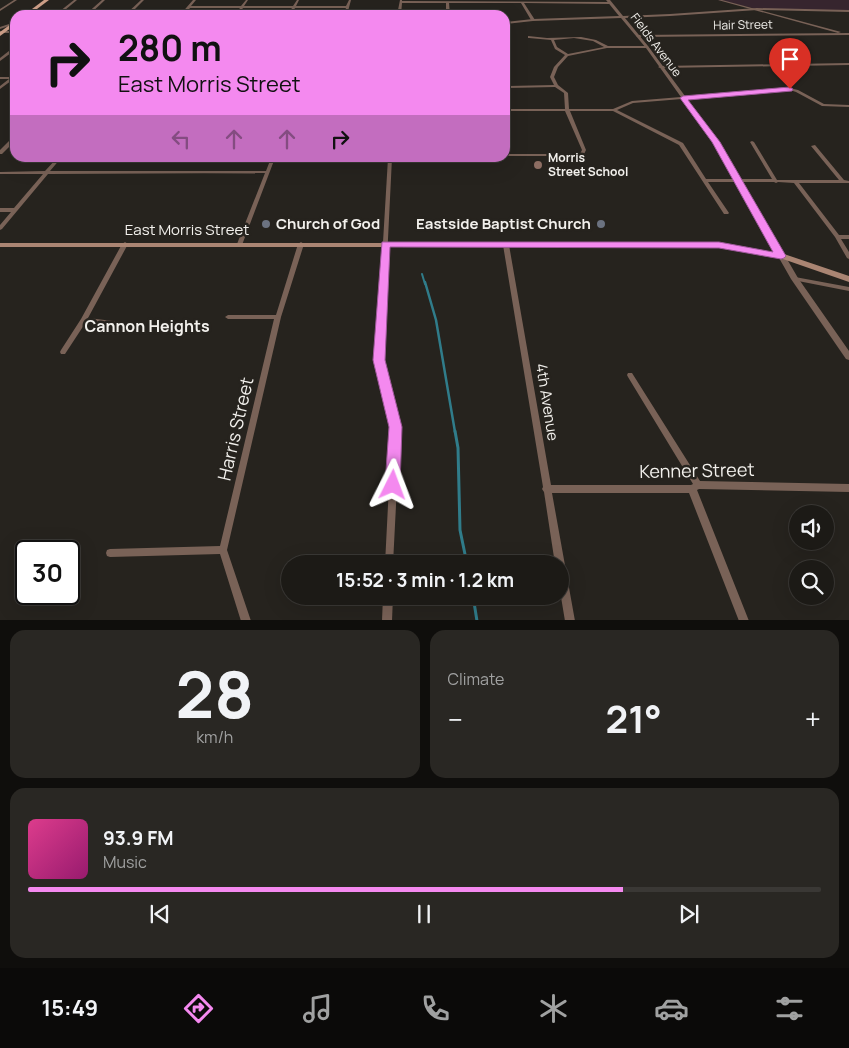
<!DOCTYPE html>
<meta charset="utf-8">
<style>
body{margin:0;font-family:Manrope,sans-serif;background:#292723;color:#f1f3f6;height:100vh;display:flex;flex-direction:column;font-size:19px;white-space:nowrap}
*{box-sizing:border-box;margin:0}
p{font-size:16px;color:#a0a1a1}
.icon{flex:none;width:28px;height:28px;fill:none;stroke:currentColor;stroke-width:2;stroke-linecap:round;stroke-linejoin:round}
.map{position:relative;height:620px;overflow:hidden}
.sheet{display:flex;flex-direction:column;gap:10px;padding:10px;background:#0f0e0c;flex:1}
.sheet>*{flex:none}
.banner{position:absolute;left:10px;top:10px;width:500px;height:152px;border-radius:15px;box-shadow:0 5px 20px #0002,0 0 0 1px #3a3835;background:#f489ef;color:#111;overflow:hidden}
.buttons{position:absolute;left:789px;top:505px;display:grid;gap:10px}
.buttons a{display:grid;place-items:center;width:45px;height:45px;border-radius:50%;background:#1c1a16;box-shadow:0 5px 20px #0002,0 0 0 1px #3a3835;font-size:25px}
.speed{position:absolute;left:15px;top:540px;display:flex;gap:10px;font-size:25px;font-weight:700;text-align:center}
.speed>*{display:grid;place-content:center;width:65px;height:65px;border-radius:50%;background:#1c1a16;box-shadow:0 5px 20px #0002,0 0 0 1px #3a3835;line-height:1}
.speed .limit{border:2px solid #111;border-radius:8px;background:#fff;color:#111}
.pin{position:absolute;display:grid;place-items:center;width:42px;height:42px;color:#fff;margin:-51px -21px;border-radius:50% 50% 50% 0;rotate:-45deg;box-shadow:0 0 5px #0007}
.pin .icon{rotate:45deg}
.me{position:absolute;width:55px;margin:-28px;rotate:3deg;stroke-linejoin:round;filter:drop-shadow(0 0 4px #0008)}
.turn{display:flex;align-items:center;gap:18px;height:105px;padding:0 25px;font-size:22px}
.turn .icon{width:65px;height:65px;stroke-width:2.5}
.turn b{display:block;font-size:35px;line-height:42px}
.lanes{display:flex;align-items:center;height:48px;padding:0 25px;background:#0003;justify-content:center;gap:25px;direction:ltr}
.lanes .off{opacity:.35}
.big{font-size:38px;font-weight:700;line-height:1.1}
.sheet .tile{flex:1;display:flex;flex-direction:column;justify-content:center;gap:8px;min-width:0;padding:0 18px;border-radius:15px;background:#292723}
.sheet .dial{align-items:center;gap:0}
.dial b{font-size:65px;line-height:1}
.song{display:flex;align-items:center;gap:15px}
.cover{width:60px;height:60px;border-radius:8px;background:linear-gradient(135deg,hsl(330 70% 55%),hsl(320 70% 35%))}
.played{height:5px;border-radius:2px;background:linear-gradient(90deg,#f489ef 75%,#3a3835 75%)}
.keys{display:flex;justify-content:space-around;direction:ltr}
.heat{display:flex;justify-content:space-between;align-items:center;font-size:28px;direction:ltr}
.sheet .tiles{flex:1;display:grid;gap:10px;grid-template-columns:1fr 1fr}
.tile:last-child{grid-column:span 2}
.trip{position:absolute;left:281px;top:555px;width:288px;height:50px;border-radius:25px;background:#1c1a16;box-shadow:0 5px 20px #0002,0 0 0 1px #3a3835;font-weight:700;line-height:50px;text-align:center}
.tab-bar{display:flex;height:80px;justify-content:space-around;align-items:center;background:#0b0a09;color:#a0a1a1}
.tab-bar .icon{width:35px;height:35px}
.tab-bar .on{color:#f489ef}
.tab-bar b{font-size:22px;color:#f1f3f6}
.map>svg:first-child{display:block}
</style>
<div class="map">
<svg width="849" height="621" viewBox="0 0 849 621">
<rect width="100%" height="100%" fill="#26231e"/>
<polygon fill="#36252e" points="718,0 849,0 849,11 757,9"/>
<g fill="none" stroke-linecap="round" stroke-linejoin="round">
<polyline stroke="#307c8a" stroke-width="2" points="422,274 425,284"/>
<polyline stroke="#307c8a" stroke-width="2.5" points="425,282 436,320 455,432"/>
<g stroke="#307c8a" stroke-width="3">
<polyline points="455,431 458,448 460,530 467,564"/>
<polyline points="473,596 477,621"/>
</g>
<g fill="#796257" fill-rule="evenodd">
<polygon points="14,0 17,0 0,11 0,9"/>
<polygon points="74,0 77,0 59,15 55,15"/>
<polygon points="102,0 105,0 89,15 85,15"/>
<polygon points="141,0 144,0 129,15 125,15"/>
<polygon points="193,0 196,0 191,6 241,6 246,0 248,0 244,6 293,6 297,0 299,0 296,6 346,6 349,0 351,0 347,15 343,15 346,8 295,8 291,15 287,15 292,8 243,8 238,15 234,15 240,8 190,8 184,15 180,15"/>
<polygon points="400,0 402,0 402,1 610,2 611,3 610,4 524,3 535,20 533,21 531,20 521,3 449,3 450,15 446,15 446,3 402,3 401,15 397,15"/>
<polygon points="718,0 722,0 841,32 838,33"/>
<polygon points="12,23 15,24 0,29 0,27"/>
<polygon points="849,33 849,35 638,37 636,36 638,35"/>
<path d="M528,36L547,38L581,37L596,40L608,46H647L649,47L647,48H607L568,56L558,67L554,77L558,85L568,93L569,109H613L632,101L790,88L798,90L824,104L849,105V107L822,106L796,92L790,90L633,103L617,110L683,143L706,179H772L750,142L752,141L754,142L777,180H839L811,146L815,145L844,180L849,181V183H799L839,235H849V239H841L849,252V259L847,258L835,237L794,183L778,182L776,183L774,182H708L729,213L728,214H724L679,145L613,111H570L586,150L583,156H505V154H580L582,150L565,111H505V109H565L564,93L555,87L505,88V86L554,85L550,77L554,67L565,55L555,49L551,40L529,38H528ZM574,38L593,41L604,47L568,54L557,47L554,40Z"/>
<polygon points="14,47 15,47 15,50 0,61 0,58"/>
<polygon points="849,63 849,65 660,68 658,67 660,66"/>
<polygon points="14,75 15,75 15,78 0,89 0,86 9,79 0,79 0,77 11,77"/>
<polygon points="14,86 15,86 15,95 14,95 11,90"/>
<polygon points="13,137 15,137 15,141 2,154 0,154 0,150"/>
<polygon points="57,158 61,158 50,171 266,171 271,158 275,158 242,245 238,245 237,244 265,173 48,174 2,229 0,230 0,225 11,212 0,212 0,208 14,208 43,174 0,174 0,172 45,171"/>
<polygon points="388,158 392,158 382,360 400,427 393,564 385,564 392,427 376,360"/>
<polygon points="125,242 128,244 88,318 121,322 124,324 121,326 86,322 65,354 61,354 60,352 61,350 81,319 122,244"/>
<polygon points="301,242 304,244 281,317 227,550 251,621 241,621 220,554 110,557 107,556 106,553 107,550 110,549 220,546 274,319 228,319 225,317 228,315 276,315 298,244"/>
<polygon points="506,243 509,245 551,485 691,485 693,484 628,377 627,375 628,373 632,373 700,481 849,484 849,492 699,489 697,490 749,621 739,621 689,493 552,493 575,621 565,621 560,591 560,564 555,564 544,492 542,489 543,487 503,245"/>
<polygon points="795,277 849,287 849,291 793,280 792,279 793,278"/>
<polygon points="383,596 393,596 392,621 382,621"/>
</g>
<g fill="#796257" fill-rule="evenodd">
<polygon points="606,0 610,0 623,16 670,14 757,8 849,10 849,12 757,10 670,16 625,18 648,46 719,142 798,278 849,351 849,360 846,359 791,279 713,142 646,48 621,18 533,21 505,24 505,22 533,19 619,16"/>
<rect x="0" y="31" width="15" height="2"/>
</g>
<polygon fill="#aa8573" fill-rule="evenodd" points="0,243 719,243 784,254 849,276 849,282 780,258 719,247 0,247"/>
<g fill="#cfa089" fill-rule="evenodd">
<polygon points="44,0 49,0 29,15 24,15"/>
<polygon points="15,21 15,25 0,36 0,32"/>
</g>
</g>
<polygon fill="#f489ef" stroke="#9f599b" points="790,87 793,89 792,91 688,100 720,142 786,256 784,258 781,259 719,248 390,247 385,360 402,427 400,485 398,490 393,492 388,490 385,485 389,427 373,360 382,242 719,242 773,252 712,142 680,98 683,96"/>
<circle fill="#8d6e63" stroke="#26231e" stroke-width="2" cx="538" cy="165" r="5"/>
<g fill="#6b7280" stroke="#26231e" stroke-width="2">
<circle cx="266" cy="224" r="5"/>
<circle cx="601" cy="224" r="5"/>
</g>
<g text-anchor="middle" stroke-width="5" stroke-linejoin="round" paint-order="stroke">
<g font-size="12" fill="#f2f0ec" stroke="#26231e">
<text transform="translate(743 25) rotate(-1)" y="4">Hair Street</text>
<text transform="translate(656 45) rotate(53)" y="4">Fields Avenue</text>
</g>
<g font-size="12" font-weight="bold" fill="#f2f0ec" stroke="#26231e" text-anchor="start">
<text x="548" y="162">Morris<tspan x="548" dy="14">Street School</tspan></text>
</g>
<g font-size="15" font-weight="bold" fill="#f2f0ec" stroke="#26231e" text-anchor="start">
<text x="276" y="229">Church of God</text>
<text x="591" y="229" text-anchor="end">Eastside Baptist Church</text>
</g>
<g font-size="15" fill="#f2f0ec" stroke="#26231e">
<text x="187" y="235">East Morris Street</text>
<text transform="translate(547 402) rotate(81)" y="5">4th Avenue</text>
</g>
<g font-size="16" font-weight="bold" fill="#f2f0ec" stroke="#26231e">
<text x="147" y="332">Cannon Heights</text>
</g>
<g font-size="18" fill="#f2f0ec" stroke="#26231e">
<text transform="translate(236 429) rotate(-77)" y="6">Harris Street</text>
<text transform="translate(697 471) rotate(-1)" y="6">Kenner Street</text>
</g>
</g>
</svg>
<div class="buttons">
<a><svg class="icon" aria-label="sound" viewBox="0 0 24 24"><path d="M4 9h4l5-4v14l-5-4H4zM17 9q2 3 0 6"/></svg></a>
<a><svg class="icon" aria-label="search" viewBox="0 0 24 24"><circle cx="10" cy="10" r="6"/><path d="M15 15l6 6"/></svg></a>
</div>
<div class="speed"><div class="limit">30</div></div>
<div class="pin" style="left:790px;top:89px;background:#d93025"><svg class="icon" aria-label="arrive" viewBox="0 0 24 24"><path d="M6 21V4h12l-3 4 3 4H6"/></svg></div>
<svg class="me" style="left:393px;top:485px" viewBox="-20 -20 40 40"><path d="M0-17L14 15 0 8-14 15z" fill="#f489ef" stroke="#fff" stroke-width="4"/></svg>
<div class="trip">15:52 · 3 min · 1.2 km</div>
<div class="banner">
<div class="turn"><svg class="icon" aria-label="right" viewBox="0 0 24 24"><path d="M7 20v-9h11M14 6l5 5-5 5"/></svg><div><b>280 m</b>East Morris Street</div></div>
<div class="lanes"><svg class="icon off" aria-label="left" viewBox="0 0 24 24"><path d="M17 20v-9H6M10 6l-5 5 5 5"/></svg><svg class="icon off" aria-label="ahead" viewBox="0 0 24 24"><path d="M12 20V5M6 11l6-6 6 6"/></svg><svg class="icon off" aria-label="ahead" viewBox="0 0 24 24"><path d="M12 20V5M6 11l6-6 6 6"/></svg><svg class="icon" aria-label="right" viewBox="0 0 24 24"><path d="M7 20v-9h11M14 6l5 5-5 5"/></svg></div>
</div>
</div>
<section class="sheet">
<div class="tiles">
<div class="tile dial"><b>28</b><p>km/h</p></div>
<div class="tile"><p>Climate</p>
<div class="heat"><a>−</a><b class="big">21°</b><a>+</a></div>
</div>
<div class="tile">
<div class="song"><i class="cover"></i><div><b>93.9 FM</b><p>Music</p></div></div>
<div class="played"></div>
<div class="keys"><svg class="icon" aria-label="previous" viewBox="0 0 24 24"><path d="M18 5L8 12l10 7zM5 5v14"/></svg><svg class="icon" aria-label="pause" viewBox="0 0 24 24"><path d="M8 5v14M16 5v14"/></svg><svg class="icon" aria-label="next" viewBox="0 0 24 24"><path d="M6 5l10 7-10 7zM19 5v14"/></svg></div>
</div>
</div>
</section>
<nav class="tab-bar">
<b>15:49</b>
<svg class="icon on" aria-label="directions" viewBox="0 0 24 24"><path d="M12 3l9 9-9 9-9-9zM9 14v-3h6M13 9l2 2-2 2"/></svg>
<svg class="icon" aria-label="music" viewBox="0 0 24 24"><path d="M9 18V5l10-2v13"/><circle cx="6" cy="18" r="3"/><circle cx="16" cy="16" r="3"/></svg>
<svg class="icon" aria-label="phone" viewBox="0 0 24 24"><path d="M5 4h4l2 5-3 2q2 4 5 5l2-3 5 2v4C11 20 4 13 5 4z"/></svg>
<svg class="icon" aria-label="climate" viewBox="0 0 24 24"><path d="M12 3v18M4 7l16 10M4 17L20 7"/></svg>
<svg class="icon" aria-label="car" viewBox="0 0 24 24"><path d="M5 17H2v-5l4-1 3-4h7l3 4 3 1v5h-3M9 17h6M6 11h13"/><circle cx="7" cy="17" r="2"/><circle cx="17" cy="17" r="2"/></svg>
<svg class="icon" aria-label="filters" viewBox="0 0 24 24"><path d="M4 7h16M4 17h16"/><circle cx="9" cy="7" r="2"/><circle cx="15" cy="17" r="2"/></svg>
</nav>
